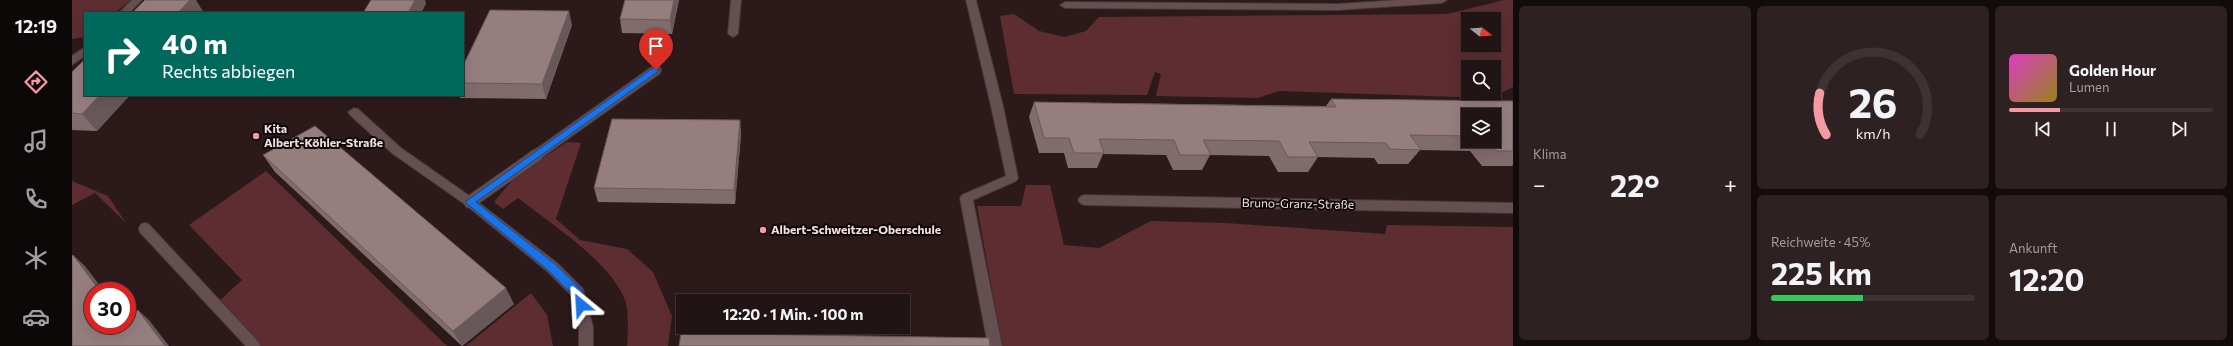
<!DOCTYPE html>
<html lang="de">
<meta charset="utf-8">
<style>
body{margin:0;font-family:Commissioner,sans-serif;background:#2d2122;color:#f1f3f6;height:100vh;display:flex;flex-direction:column;font-size:15px;white-space:nowrap}
*{box-sizing:border-box;margin:0}
p{font-size:13px;color:#a29ea0}
.icon{flex:none;width:22px;height:22px;fill:none;stroke:currentColor;stroke-width:2;stroke-linecap:round;stroke-linejoin:round}
.map{position:relative;flex:1;overflow:hidden}
.details{display:flex;flex-direction:column;gap:6px;padding:6px;background:#120b0b;width:720px}
.details>*{flex:none}
.hud{position:absolute;left:12px;top:12px;width:380px;height:84px;border-radius:0px;box-shadow:0 4px 16px #0002,0 0 0 1px #3e3334;background:#00695c;color:#fff;overflow:hidden}
.needle{width:26px;rotate:107deg}
.controls{position:absolute;left:1389px;top:12px;display:grid;gap:8px}
.controls a{display:grid;place-items:center;width:40px;height:40px;border-radius:0px;background:#211414;box-shadow:0 4px 16px #0002,0 0 0 1px #3e3334;font-size:20px}
.speed{position:absolute;left:12px;top:282px;display:flex;gap:8px;font-size:20px;font-weight:700;text-align:center}
.speed>*{display:grid;place-content:center;width:52px;height:52px;border-radius:50%;background:#211414;box-shadow:0 4px 16px #0002,0 0 0 1px #3e3334;line-height:1}
.speed .limit{border:6px solid #d22;background:#fff;color:#111}
.pin{position:absolute;display:grid;place-items:center;width:34px;height:34px;color:#fff;margin:-41px -17px;border-radius:50% 50% 50% 0;rotate:-45deg;box-shadow:0 0 4px #0007}
.pin .icon{rotate:45deg}
.me{position:absolute;width:44px;margin:-22px;rotate:333deg;stroke-linejoin:round;filter:drop-shadow(0 0 3px #0008)}
.turn{display:flex;align-items:center;gap:14px;height:84px;padding:0 12px;font-size:18px}
.turn .icon{width:52px;height:52px;stroke-width:2.5}
.turn b{display:block;font-size:28px;line-height:34px}
.big{font-size:30px;font-weight:700;line-height:1.1}
.details .tile{flex:1;display:flex;flex-direction:column;justify-content:center;gap:6px;min-width:0;padding:0 14px;border-radius:6px;background:#2d2122}
.details .dial{align-items:center;gap:0}
.dial svg{height:104px;overflow:visible;fill:none;stroke:#3e3334;stroke-width:7;stroke-linecap:round;text-anchor:middle}
.dial text{fill:#f1f3f6;stroke:none}
.song{display:flex;align-items:center;gap:12px}
.cover{width:48px;height:48px;border-radius:6px;background:linear-gradient(135deg,hsl(310 70% 55%),hsl(50 70% 35%))}
.played{height:4px;border-radius:2px;background:linear-gradient(90deg,#f49aa2 25%,#3e3334 25%)}
.keys{display:flex;justify-content:space-around;direction:ltr}
.heat{display:flex;justify-content:space-between;align-items:center;font-size:22px;direction:ltr}
.charge{height:6px;border-radius:3px;background:linear-gradient(90deg,#34c759 45%,#3e3334 0)}
.details .tiles{flex:1;display:grid;gap:6px;grid-template-columns:repeat(3,1fr)}
.tile:first-child{grid-row:span 2}
.trip{position:absolute;left:604px;top:294px;width:234px;height:40px;border-radius:0px;background:#211414;box-shadow:0 4px 16px #0002,0 0 0 1px #3e3334;font-weight:700;line-height:40px;text-align:center}
main{display:flex;flex:1;min-height:0}
.tab-bar{display:flex;flex-direction:column;width:72px;justify-content:space-around;align-items:center;background:#0d0808;color:#a29ea0}
.tab-bar .icon{width:28px;height:28px}
.tab-bar .current{color:#f49aa2}
.tab-bar b{font-size:18px;color:#f1f3f6}
.map>svg:first-child{display:block}
</style>
<main>
<nav class="tab-bar">
<b>12:19</b>
<svg class="icon current" aria-label="directions" viewBox="0 0 24 24"><path d="M12 3l9 9-9 9-9-9zM9 14v-3h6M13 9l2 2-2 2"/></svg>
<svg class="icon" aria-label="music" viewBox="0 0 24 24"><path d="M9 18V5l10-2v13"/><circle cx="6" cy="18" r="3"/><circle cx="16" cy="16" r="3"/></svg>
<svg class="icon" aria-label="phone" viewBox="0 0 24 24"><path d="M5 4h4l2 5-3 2q2 4 5 5l2-3 5 2v4C11 20 4 13 5 4z"/></svg>
<svg class="icon" aria-label="climate" viewBox="0 0 24 24"><path d="M12 3v18M4 7l16 10M4 17L20 7"/></svg>
<svg class="icon" aria-label="car" viewBox="0 0 24 24"><path d="M5 17H2v-5l4-1 3-4h7l3 4 3 1v5h-3M9 17h6M6 11h13"/><circle cx="7" cy="17" r="2"/><circle cx="17" cy="17" r="2"/></svg>
</nav>
<div class="map">
<svg width="1441" height="346" viewBox="0 0 1441 346">
<rect width="100%" height="100%" fill="#2c1a1b"/>
<g fill="#5d2d32" fill-rule="evenodd">
<polygon points="0,0 59,0 43,13 13,13 13,37 0,39"/>
<path d="M1432,0H1441V87L1427,94L1386,97L1207,91L1186,98L1084,96L1089,74L1083,72L1075,95L942,94L928,16L942,14L967,31L993,37L1014,31L1027,17L1375,14ZM1396,19H1422V45H1396ZM1396,67H1422V93H1396Z"/>
<path d="M495,142L509,143L484,219L508,240L555,249L581,272L600,316L596,346H555C556,335 557,311 553,300C537,260 480,225 446,198L431,209L422,202L443,177Z"/>
<polygon points="194,171 375,346 186,346 148,300 170,280 117,225"/>
<polygon points="0,181 36,196 54,223 23,193 0,205"/>
<polygon points="954,185 978,185 992,245 1027,248 1079,221 1154,223 1313,234 1315,225 1441,227 1441,346 930,346 905,206 949,206"/>
<polygon points="459,293 475,315 481,346 394,346"/>
</g>
<g fill="none" stroke-linecap="round" stroke-linejoin="round">
<defs>
<polyline id="lane-far1" points="463,156 584,70"/>
<g id="lane">
<polyline points="398,202 465,155"/>
<polyline points="73,229 182,346"/>
</g>
<g id="street">
<polygon points="60,0 70,0 57,13 47,13"/>
<polygon points="659,0 669,0 666,34 661,37 656,34"/>
<polygon points="894,0 904,0 931,106 946,178 944,181 901,200 930,346 916,346 888,198 890,195 934,176 919,106"/>
<polygon points="1327,0 1375,0 1370,3 1266,10 993,8 988,5 993,2 1266,4"/>
<polygon points="13,47 13,56 0,65 0,56"/>
<polygon points="282,108 286,109 329,148 402,199 485,263 511,289 521,327 521,346 507,346 507,327 500,296 475,271 394,205 321,154 278,115 276,112"/>
<polygon points="1012,195 1441,203 1441,213 1012,205 1008,203 1006,200 1008,197"/>
</g>
</defs>
<use href="#lane-far1" stroke="#443637" stroke-width="12"/>
<use href="#lane" stroke="#443637" stroke-width="14"/>
<use href="#street" stroke="#443637" stroke-width="2"/>
<use href="#lane-far1" stroke="#664f51" stroke-width="10"/>
<use href="#lane" stroke="#664f51" stroke-width="12"/>
<use href="#street" fill="#664f51" fill-rule="evenodd"/>
</g>
<g fill="#816c6d" fill-rule="evenodd">
<polygon points="553,0 607,0 600,34 550,33 548,19"/>
<polygon points="500,25 474,99 388,98 387,95 391,95 391,66"/>
<polygon points="0,72 13,95 58,95 25,131 0,130"/>
<path d="M1259,99L1441,101V165L1440,166H1410L1398,151L1348,150L1336,164H1306L1302,158L1246,157L1236,172H1206L1197,156L1138,155L1130,170H1101L1094,155L1031,154L1025,168H996L992,153H967L957,117L962,102L1254,106ZM1396,115L1422,141H1396Z"/>
<polygon points="668,120 669,135 663,204 526,202 522,188"/>
<polygon points="191,155 442,304 390,346 203,172"/>
</g>
<g fill="#695859">
<polygon points="118,0 124,0 132,13 106,13"/>
<polygon points="342,0 353,0 354,4 349,13 336,13"/>
<polygon points="602,0 607,0 600,34 598,20"/>
<polygon points="497,11 500,25 474,99 470,84"/>
<polygon points="28,95 58,95 25,131 10,114"/>
<polygon points="668,120 669,135 663,204 662,190"/>
<polygon points="1,255 13,266 32,291 28,291"/>
<polygon points="434,288 442,304 390,346 381,331"/>
<polygon points="66,310 77,320 97,346 93,346"/>
</g>
<g fill="#967e7f" stroke="#695859">
<polygon points="73,0 118,0 106,13 60,13"/>
<polygon points="299,0 343,0 336,13 291,13"/>
<polygon points="553,0 602,0 598,20 548,19"/>
<polygon points="418,10 497,11 470,84 391,83 391,66"/>
<polygon points="13,59 13,95 28,95 10,114 0,113 0,72"/>
<polygon points="1259,99 1441,101 1441,151 1424,151 1416,141 1422,141 1422,115 1396,115 1396,136 1338,135 1349,150 1318,149 1314,143 1237,142 1246,157 1216,157 1207,141 1131,140 1139,155 1108,155 1102,140 1027,139 1032,153 1002,153 997,138 972,138 962,102 1264,107"/>
<polygon points="540,119 668,120 662,190 522,188"/>
<polygon points="243,126 434,288 381,331 191,155"/>
<polygon points="1,255 28,291 21,291 21,325 55,325 55,317 66,310 93,346 0,346 0,256"/>
<polygon points="609,333 917,338 918,346 607,346"/>
</g>
<polygon fill="#1a73e8" stroke="#114b97" points="581,68 588,70 404,202 483,264 510,290 514,305 509,309 505,308 501,295 476,270 393,202"/>
<g fill="#f49aa2" stroke="#0f0708" stroke-width="1.5">
<circle cx="184" cy="136" r="4"/>
<circle cx="691" cy="230" r="4"/>
</g>
<g text-anchor="middle" stroke-width="4" stroke-linejoin="round" paint-order="stroke">
<g font-size="12" font-weight="bold" fill="#f0e2e3" stroke="#0f0708" text-anchor="start">
<text x="192" y="133">Kita<tspan x="192" dy="14">Albert-Köhler-Straße</tspan></text>
<text x="699" y="234">Albert-Schweitzer-Oberschule</text>
</g>
<g font-size="12" fill="#f0e2e3" stroke="#0f0708">
<text transform="translate(1226 204) rotate(1)" y="4">Bruno-Granz-Straße</text>
</g>
</g>
</svg>
<div class="controls">
<a><svg class="needle" viewBox="-14 -14 28 28"><path d="M0-13l5 13h-10z" fill="#e53935"/><path d="M0 13l5-13h-10z" fill="#a29ea0"/></svg></a>
<a><svg class="icon" aria-label="search" viewBox="0 0 24 24"><circle cx="10" cy="10" r="6"/><path d="M15 15l6 6"/></svg></a>
<a><svg class="icon" aria-label="layers" viewBox="0 0 24 24"><path d="M12 4l9 5-9 5-9-5zM3 14l9 5 9-5"/></svg></a>
</div>
<div class="speed"><div class="limit">30</div></div>
<div class="pin" style="left:584px;top:70px;background:#d93025"><svg class="icon" aria-label="arrive" viewBox="0 0 24 24"><path d="M6 21V4h12l-3 4 3 4H6"/></svg></div>
<svg class="me" style="left:509px;top:305px" viewBox="-20 -20 40 40"><path d="M0-17L14 15 0 8-14 15z" fill="#1a73e8" stroke="#fff" stroke-width="4"/></svg>
<div class="trip">12:20 · 1 Min. · 100 m</div>
<div class="hud">
<div class="turn"><svg class="icon" aria-label="right" viewBox="0 0 24 24"><path d="M7 20v-9h11M14 6l5 5-5 5"/></svg><div><b>40 m</b>Rechts abbiegen</div></div>
</div>
</div>
<section class="details">
<div class="tiles">
<div class="tile"><p>Klima</p>
<div class="heat"><a>−</a><b class="big">22°</b><a>+</a></div>
</div>
<div class="tile dial"><svg viewBox="0 0 100 80">
<path d="M14 69A42 42 0 1 1 86 69"/>
<path d="M14 69A42 42 0 0 1 9 37" stroke="#f49aa2"/>
<text x="50" y="56" font-size="32" font-weight="700">26</text>
<text x="50" y="72" font-size="11">km/h</text>
</svg></div>
<div class="tile">
<div class="song"><i class="cover"></i><div><b>Golden Hour</b><p>Lumen</p></div></div>
<div class="played"></div>
<div class="keys"><svg class="icon" aria-label="previous" viewBox="0 0 24 24"><path d="M18 5L8 12l10 7zM5 5v14"/></svg><svg class="icon" aria-label="pause" viewBox="0 0 24 24"><path d="M8 5v14M16 5v14"/></svg><svg class="icon" aria-label="next" viewBox="0 0 24 24"><path d="M6 5l10 7-10 7zM19 5v14"/></svg></div>
</div>
<div class="tile"><p>Reichweite · 45%</p><b class="big">225 km</b><div class="charge"></div></div>
<div class="tile"><p>Ankunft</p><b class="big">12:20</b></div>
</div>
</section>
</main>
